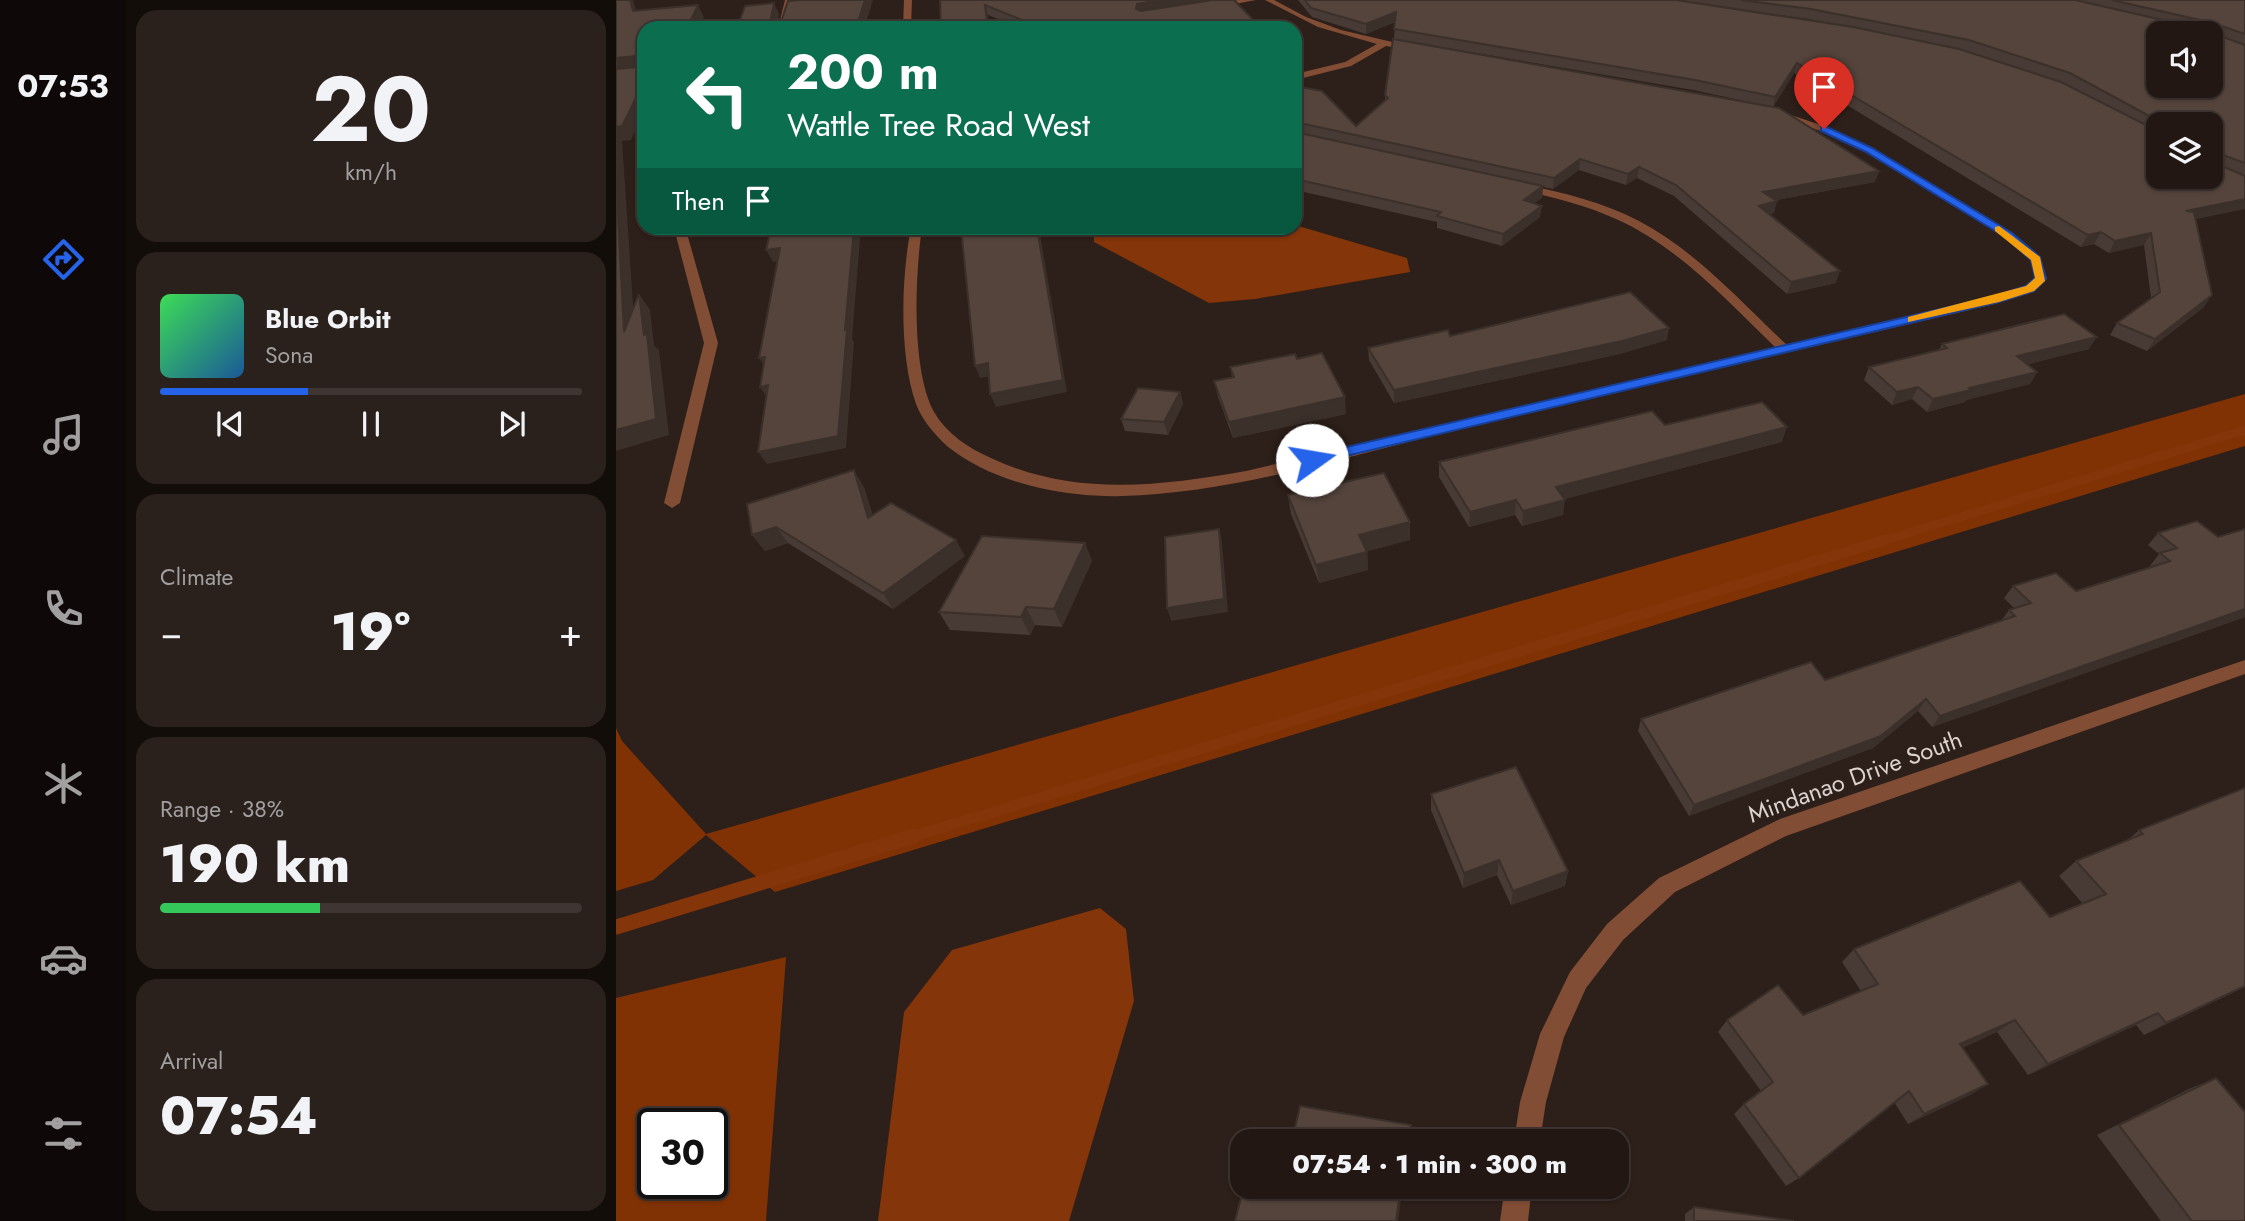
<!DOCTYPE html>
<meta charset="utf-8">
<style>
body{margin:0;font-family:Jost,sans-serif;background:#2a201c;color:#f1f3f6;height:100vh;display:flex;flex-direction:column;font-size:26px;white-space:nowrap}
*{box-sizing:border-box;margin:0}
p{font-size:23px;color:#a29fa0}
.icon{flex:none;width:38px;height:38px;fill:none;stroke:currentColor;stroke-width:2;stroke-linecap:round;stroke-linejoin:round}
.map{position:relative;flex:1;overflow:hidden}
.sheet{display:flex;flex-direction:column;gap:10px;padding:10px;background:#130d0a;width:490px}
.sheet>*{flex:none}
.guide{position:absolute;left:21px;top:21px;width:665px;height:214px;border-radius:21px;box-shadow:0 2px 5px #0004,0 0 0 2px #3f3633;background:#0b6e4f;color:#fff;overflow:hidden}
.buttons{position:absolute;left:1530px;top:21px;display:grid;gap:14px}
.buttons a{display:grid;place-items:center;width:77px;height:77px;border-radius:14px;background:#221713;box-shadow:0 2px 5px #0004,0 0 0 2px #3f3633;font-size:35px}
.speed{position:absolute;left:21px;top:1108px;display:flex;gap:14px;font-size:35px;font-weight:700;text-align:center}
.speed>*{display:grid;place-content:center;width:91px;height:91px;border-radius:50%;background:#221713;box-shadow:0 2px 5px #0004,0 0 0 2px #3f3633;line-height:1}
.speed .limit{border:4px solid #111;border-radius:10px;background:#fff;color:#111}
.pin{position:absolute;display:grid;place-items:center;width:60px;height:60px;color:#fff;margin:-72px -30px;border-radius:50% 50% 50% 0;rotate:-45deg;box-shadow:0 0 7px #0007}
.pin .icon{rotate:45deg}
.me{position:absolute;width:77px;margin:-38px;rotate:77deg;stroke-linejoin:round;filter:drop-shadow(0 0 5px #0008)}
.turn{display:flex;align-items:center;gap:24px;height:147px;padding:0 35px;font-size:32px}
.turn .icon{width:91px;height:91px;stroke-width:2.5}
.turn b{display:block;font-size:49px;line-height:60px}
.then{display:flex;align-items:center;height:66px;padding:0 35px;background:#0003;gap:14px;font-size:26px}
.big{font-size:52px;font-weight:800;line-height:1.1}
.sheet .widget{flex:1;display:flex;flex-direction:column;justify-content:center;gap:10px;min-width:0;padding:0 24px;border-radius:21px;background:#2a201c}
.sheet .dial{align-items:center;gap:0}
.dial b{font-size:91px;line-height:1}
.song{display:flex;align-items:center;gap:21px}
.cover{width:84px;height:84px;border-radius:10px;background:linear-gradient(135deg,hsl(130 70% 55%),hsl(210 70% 35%))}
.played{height:7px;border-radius:4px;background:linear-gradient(90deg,#2563eb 35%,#3f3633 35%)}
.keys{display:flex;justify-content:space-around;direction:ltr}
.heat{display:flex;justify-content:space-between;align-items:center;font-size:38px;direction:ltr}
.charge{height:10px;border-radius:5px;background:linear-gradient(90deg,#34c759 38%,#3f3633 0)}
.trip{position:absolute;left:614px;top:1129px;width:399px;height:70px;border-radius:21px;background:#221713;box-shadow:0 2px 5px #0004,0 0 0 2px #3f3633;font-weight:800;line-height:70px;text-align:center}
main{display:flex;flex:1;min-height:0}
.tabs{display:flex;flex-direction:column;width:126px;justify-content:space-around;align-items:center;background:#0e0908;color:#a29fa0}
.tabs .icon{width:49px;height:49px}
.tabs .selected{color:#2563eb}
.tabs b{font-size:32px;color:#f1f3f6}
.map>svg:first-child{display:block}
</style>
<main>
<nav class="tabs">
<b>07:53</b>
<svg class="icon selected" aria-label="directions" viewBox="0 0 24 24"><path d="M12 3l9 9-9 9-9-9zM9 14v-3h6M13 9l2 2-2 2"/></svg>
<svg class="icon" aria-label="music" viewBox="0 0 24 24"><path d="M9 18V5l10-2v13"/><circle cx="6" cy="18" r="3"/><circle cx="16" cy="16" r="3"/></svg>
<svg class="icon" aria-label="phone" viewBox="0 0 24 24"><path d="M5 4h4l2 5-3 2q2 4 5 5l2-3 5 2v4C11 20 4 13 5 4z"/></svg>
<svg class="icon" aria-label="climate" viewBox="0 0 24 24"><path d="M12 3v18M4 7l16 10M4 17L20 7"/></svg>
<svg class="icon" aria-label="car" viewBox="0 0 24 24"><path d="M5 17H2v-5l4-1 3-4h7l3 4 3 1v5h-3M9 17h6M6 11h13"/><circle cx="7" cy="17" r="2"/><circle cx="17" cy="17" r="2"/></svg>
<svg class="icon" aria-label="filters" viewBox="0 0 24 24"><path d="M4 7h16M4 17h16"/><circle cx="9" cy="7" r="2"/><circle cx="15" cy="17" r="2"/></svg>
</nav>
<section class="sheet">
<div class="widget dial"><b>20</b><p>km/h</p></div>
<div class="widget">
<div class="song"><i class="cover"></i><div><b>Blue Orbit</b><p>Sona</p></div></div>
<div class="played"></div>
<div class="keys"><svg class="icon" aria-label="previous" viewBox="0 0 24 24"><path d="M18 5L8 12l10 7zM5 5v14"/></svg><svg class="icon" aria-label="pause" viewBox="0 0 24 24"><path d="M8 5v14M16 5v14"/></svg><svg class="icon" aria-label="next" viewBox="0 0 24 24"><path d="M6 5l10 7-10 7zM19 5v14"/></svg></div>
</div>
<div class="widget"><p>Climate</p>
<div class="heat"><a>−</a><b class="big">19°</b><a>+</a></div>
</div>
<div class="widget"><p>Range · 38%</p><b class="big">190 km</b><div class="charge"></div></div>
<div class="widget"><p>Arrival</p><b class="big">07:54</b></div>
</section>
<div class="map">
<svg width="1629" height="1221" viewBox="0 0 1629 1221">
<rect width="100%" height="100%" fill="#2d1f19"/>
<g fill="#803204" fill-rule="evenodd">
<polygon points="1629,394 1629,446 159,892 90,835 37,880 0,891 0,728 6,741 90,834"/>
<path d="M170,957L150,1221H0V998ZM37,1124H96V1183H37Z"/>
</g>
<g fill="#843509">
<polygon points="679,225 791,258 794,272 639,299 593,303 478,242 478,228 679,228"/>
<polygon points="484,908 510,929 518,1001 453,1221 262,1221 288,1012 336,950"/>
</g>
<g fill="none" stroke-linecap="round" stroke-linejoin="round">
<polyline stroke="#843509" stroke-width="9" points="1263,542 1629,430"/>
<polyline stroke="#843509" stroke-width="11" points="292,838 1269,540"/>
<polyline stroke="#843509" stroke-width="15" points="0,927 298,836"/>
<g fill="#824d35" fill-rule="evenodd">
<polygon points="169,0 177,0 170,28 162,28"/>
<polygon points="288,0 296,0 295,28 287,28"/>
<polygon points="622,0 640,0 598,8 594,6"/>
<polygon points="649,0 658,0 690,17 725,30 802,48 798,50 770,46 735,66 679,80 679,74 729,62 761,44 702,27"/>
<path d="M1163,111L1211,127L1257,148L1397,233L1424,257L1431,279L1418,292L1379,304C1200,346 1020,387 841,430C730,456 620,493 506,496C449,498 376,483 331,446C319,435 306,420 300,404C283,356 285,277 295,228H306C299,275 295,370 318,412C331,434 352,448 375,458C457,497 544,486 630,471L1159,347C1110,300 1063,247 1000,219C968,204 935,197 901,189V185L905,184C945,192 986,202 1023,221C1080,251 1124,301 1171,345L1376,297L1410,286L1419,278L1414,260L1389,237L1249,152L1205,131L1160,116L1158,114Z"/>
<polygon points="55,228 68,228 70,230 102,343 64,503 56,508 48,503 88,343 59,232"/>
<polygon points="1629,660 1629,674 1170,836 1059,892 1007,940 970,988 948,1037 930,1102 924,1141 898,1141 904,1102 924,1034 954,972 991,924 1043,878 1164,819"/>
<polygon points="889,1186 916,1186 912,1221 884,1221"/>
</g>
</g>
<g fill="#483a34" fill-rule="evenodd">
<polygon points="324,0 645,28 405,28 372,15"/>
<path d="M682,0H1629V208L1579,219L1588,307L1531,351L1494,335L1501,323L1535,298L1528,245L1493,253L1478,244L1465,247L1178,73L1157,107L1263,171L1259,182L1160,200L1158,213L1153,214L1220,283L1171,294L1058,196L1021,178L1010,185L963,170L937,189L927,187L926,198L918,203L924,217L886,246L821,228V222L679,190V86L740,126L769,100V95L1142,104L1077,90L778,39L779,22L750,34L696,17ZM1103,7L1193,19L1222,25ZM1542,124H1594L1542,177Z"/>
<polygon points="834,336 1051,340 1004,354 778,403 753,360 752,348"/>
<polygon points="1326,344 1473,349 1411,364 1421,372 1414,384 1350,400 1349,402 1311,412 1296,399 1276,405 1248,380 1253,367 1323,350"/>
<polygon points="681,359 730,414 617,438 602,397 598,381 616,377 614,367"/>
<polygon points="564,392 567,404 552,435 509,431 505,419"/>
<polygon points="1049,425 1166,442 948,499 947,515 906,526 899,515 853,527 823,477 823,462"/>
<polygon points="248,487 257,516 349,556 277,609 172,543 149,551 136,535"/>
<polygon points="672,495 794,540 751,551 752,570 703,583 675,514"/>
<polygon points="1629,529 1629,617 1316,727 1302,711 1257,748 1073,816 1022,731 1025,719 1209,680 1385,621 1393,610 1398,608 1388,598 1397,586 1460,591 1535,567 1534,566 1543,554 1532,545 1542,533 1602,537"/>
<polygon points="469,543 476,561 446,627 419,625 414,635 334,630 323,612"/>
<polygon points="1629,788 1629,987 1528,1035 1520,1025 1412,1075 1381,1032 1346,1048 1372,1084 1354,1095 1292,1124 1278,1102 1183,1178 1170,1186 1118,1114 1128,1104 1145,1091 1102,1032 1111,1020 1187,1015 1245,991 1226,962 1238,949 1434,917 1467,904 1443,876 1460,861 1513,839 1523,830"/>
<polygon points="815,794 952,871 949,886 895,905 881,875 847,888 815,810"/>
<polygon points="1600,1078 1629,1221 1545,1221 1481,1135 1575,1088"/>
<polygon points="1078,1207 1178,1221 1069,1221 1069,1214"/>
</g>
<g fill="#3b302a">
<polygon points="14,0 17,0 24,24 17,11"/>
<polygon points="249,0 257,0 249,26 250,28 242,28 241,25"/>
<polygon points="546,0 605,0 522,18 520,9 521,4"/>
<polygon points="158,3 163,14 160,28 155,18"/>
<polygon points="82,5 88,17 84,28 71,28"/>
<polygon points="369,5 372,15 374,28 372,28"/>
<polygon points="780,12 781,21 750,34 750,24"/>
<polygon points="20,56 28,69 0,72 0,58"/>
<polygon points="1181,63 1178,73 1157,107 1159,97"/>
<polygon points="28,82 28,112 15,140 6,141 20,348 8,332 0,176 0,127"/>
<polygon points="964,159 963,170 937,189 938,178"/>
<polygon points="1023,167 1021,178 1010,185 1012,174"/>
<polygon points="1263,171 1259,182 1144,203 1147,192"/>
<polygon points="927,186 926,198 907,211 908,200"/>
<polygon points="1629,199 1629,209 1562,223 1570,211"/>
<polygon points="1161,201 1158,213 1140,217 1143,206"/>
<polygon points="926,206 924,217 886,246 887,234"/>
<polygon points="238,228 245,228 236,339 238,342 230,448 151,464 142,452 229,330"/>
<polygon points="421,228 423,228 451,392 380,407 374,394"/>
<polygon points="1485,232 1478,244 1465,247 1472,235"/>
<polygon points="1535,233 1528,245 1493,253 1499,241"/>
<polygon points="164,248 170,260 157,262 150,250"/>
<polygon points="1224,271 1220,283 1171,294 1175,282"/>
<polygon points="23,294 34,310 38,345 43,350 53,435 0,451 0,430 28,335"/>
<polygon points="1596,295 1588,307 1531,351 1539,339"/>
<polygon points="1053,328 1051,340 1004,354 778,403 778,390"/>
<polygon points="1481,337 1473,349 1394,369 1401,356"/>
<polygon points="149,357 151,370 143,358"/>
<polygon points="372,363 377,376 364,378 359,366"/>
<polygon points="1421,372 1414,384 1350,400 1349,402 1311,412 1317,399 1353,388"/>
<polygon points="152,385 152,399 144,387"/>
<polygon points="1302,387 1296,399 1276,405 1281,392"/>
<polygon points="564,392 567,404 552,435 548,422"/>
<polygon points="729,397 730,414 617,438 613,422"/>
<polygon points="1171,427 1166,442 938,502 940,487"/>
<polygon points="238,470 248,487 263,535 252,518"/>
<polygon points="900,500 899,515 853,527 854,512"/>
<polygon points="949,500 947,515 906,526 907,511"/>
<polygon points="794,522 794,540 745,553 743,535"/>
<polygon points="160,527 172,543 149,551 136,535"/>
<polygon points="603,529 606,542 612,612 555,621 551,608"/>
<polygon points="340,540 349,556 277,609 267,593"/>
<polygon points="469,543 476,561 446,627 438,609"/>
<polygon points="751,552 752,570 703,583 700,565"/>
<polygon points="410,607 419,625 414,635 405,617"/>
<polygon points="1629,609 1629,617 1316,727 1324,716"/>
<polygon points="1310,699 1302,711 1257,748 1073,816 1078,805"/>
<polygon points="883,860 881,875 847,888 848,873"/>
<polygon points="952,871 949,886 895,905 897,891"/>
<polygon points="1629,986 1629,987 1528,1035 1550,1023"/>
<polygon points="1542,1013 1520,1025 1412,1075 1432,1064"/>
<polygon points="1399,1020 1381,1032 1328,1056 1344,1044"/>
<polygon points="1372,1084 1354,1095 1292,1124 1308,1114"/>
<polygon points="795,1125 794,1141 792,1141"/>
<polygon points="785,1186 787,1186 782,1221 780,1221"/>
</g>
<g fill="#54443c" stroke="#3b302a" stroke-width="2" fill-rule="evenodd">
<polygon points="0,0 14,0 17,11 82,5 71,28 28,28 28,82 6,126 0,127 0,69 20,67 23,65 20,56 0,58"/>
<polygon points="185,0 249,0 241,25 248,24 248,28 121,28 129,6 158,3 155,18 166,19 172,1"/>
<polygon points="324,0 546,0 521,4 520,9 525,11 597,0 618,0 645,28 426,28 369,5 372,28 325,28"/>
<path d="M689,0H1060L1237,27L1343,49L1445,82L1542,131V177H1594V124H1548L1454,73L1353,40L1195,9L1125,0H1459L1573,26L1590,24L1588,21L1496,0H1629V34L1600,24L1597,26L1599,34L1629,45V163L1602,153L1598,155L1599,163L1629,176V199L1570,211L1578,212L1596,295L1539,339L1501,323L1544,292L1535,233L1499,241L1485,232L1472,235L1181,63L1159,97L1079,80L778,29L780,12L750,24L695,8ZM1542,33H1594V86H1542Z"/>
<polygon points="777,39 1163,108 1263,171 1147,192 1161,201 1143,206 1224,271 1175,282 1060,185 1023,167 1012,174 964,159 938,178 679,122 679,86 706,91 740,126 772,98 769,95"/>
<polygon points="679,132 927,186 908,200 926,206 887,234 821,216 825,212 679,179"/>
<polygon points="0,176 8,332 23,294 28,335 31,334 40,419 0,430"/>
<polygon points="155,228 238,228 229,330 231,330 222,436 142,452 152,385 144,387 149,357 143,358 164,248 150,250"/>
<polygon points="345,228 421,228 447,380 374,394 372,363 359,366"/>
<polygon points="1014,292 1053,328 1006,341 778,390 752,348 832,330 834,336"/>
<polygon points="1448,314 1481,337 1401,356 1421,372 1353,388 1355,390 1317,399 1302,387 1281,392 1253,367 1331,348 1326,344"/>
<polygon points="706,353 729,397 613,422 598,381 618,377 614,367 679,354 681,359"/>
<polygon points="522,388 564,392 548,422 505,419"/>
<polygon points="1146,402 1171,427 940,487 949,500 907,511 900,500 854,512 823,462 1036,411 1049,425"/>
<polygon points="238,470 252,518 275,503 340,540 267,593 160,527 136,535 131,504"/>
<polygon points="768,473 794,522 743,535 751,552 700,565 672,495"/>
<polygon points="1581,521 1602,537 1629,529 1629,609 1324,716 1310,699 1265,736 1078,805 1025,719 1195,662 1209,680 1399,616 1393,610 1415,603 1397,586 1440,573 1460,591 1554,561 1544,553 1561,548 1542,533"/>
<polygon points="603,529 608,599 551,608 549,537"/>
<polygon points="366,536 469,543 438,609 410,607 405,617 323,612"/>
<polygon points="900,767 952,871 897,891 883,860 848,873 815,794"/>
<polygon points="1629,788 1629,986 1550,1023 1542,1013 1432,1064 1399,1020 1344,1044 1372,1084 1308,1114 1293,1091 1183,1178 1128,1104 1157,1082 1111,1020 1162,985 1187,1015 1262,984 1238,949 1404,881 1434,917 1490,894 1460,861 1527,834 1523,830"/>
<polygon points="1600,1078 1629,1112 1629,1221 1576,1221 1503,1125"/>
<polygon points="684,1106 795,1125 792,1141 676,1141"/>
<polygon points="628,1186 785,1186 780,1221 619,1221"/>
<polygon points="1078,1207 1178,1221 1078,1221"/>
</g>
<polygon fill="#2563eb" stroke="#184099" stroke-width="2" points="1205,127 1211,127 1256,148 1396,233 1424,257 1430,279 1418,291 1383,302 696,464 691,463 689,460 696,455 1376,297 1410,286 1419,278 1415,260 1389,237 1250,152 1205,131"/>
<polygon fill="#f59e0b" points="1383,226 1424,257 1429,281 1418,291 1383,302 1292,322 1292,317 1410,286 1419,278 1415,260 1379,231 1379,227"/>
<g text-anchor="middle" stroke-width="7" stroke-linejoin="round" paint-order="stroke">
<g font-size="24" fill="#dcd2ce" stroke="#2d1f19">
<text transform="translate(1239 777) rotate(-20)" y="8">Mindanao Drive South</text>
</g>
</g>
</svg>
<div class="buttons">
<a><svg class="icon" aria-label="sound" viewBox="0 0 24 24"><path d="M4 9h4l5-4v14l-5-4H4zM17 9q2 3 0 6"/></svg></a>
<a><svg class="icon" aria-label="layers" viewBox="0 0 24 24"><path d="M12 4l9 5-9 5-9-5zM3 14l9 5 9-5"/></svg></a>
</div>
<div class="speed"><div class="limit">30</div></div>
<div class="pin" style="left:1208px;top:129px;background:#d93025"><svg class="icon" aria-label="arrive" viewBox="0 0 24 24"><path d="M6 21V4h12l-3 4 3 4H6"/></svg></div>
<svg class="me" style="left:696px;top:460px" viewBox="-20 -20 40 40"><circle r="19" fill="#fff"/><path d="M0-13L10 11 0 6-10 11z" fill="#2563eb"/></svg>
<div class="trip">07:54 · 1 min · 300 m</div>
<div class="guide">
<div class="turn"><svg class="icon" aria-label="left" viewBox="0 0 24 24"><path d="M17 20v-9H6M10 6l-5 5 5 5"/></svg><div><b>200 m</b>Wattle Tree Road West</div></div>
<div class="then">Then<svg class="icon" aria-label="arrive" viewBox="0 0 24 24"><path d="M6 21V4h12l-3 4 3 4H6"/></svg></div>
</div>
</div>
</main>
